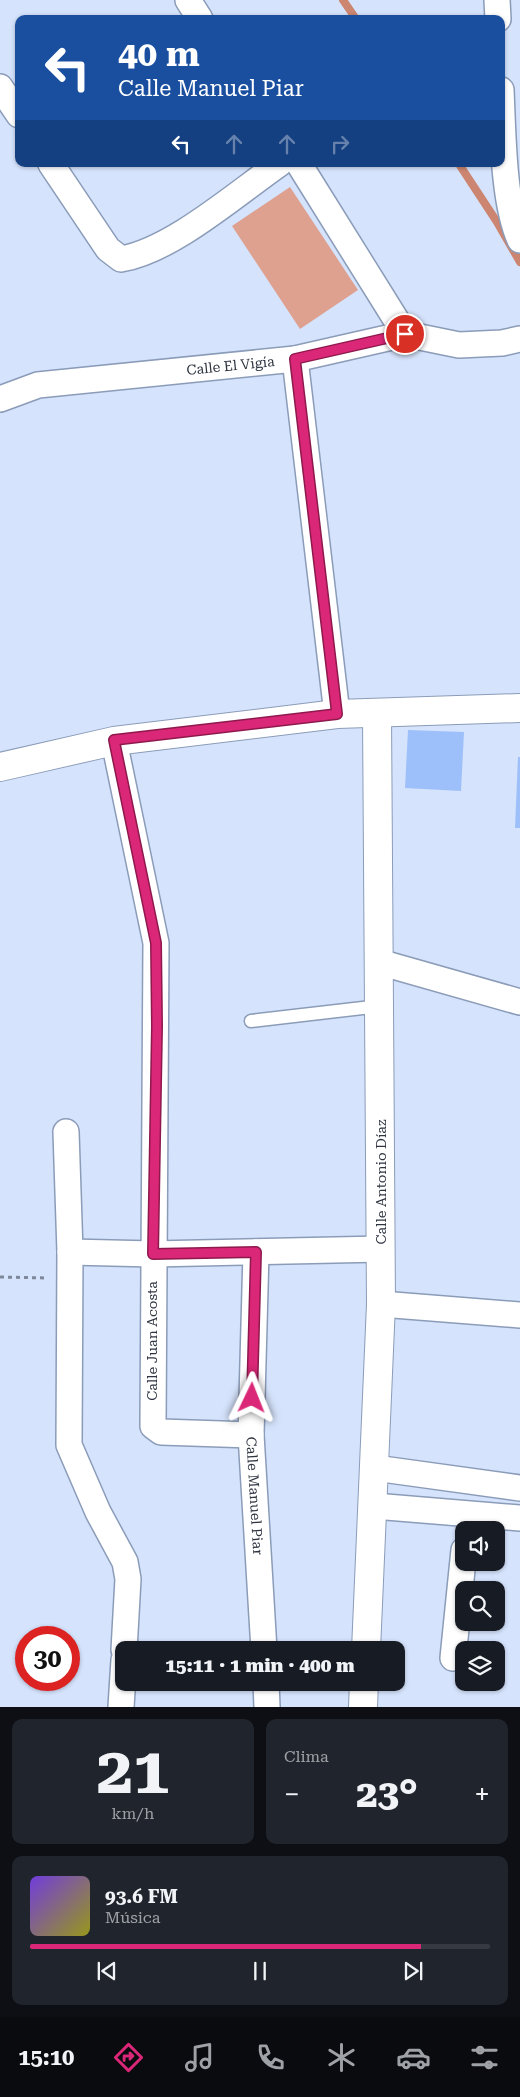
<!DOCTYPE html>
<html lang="es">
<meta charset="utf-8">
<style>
body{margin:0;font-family:"Roboto Serif",serif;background:#20242c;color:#f1f3f6;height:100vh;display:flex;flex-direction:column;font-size:19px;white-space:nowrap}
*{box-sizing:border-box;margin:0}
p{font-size:16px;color:#9ea1a6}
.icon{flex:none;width:28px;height:28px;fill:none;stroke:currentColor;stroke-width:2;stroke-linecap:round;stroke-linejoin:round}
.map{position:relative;height:1707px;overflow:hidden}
.panel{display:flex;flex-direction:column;gap:12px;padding:12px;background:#0d0f14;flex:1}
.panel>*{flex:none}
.banner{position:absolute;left:15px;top:15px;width:490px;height:152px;border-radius:10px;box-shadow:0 1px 4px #0004;background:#1a4fa0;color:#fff;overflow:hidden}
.tools{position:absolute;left:455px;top:1521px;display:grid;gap:10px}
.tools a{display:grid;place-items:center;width:50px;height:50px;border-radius:10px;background:#171b24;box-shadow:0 1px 4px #0004;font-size:25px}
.speed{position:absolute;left:15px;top:1626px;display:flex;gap:10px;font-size:25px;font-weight:700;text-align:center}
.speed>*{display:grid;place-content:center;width:65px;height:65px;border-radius:50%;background:#171b24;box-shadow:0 1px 4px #0004;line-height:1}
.speed .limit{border:8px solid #d22;background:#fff;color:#111}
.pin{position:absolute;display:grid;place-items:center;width:42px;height:42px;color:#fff;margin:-21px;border:2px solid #fff;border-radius:50%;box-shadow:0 1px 5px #0007}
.me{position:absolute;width:55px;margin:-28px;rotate:2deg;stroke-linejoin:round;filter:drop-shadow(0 0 4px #0008)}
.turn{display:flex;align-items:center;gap:18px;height:105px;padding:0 20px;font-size:22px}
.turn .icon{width:65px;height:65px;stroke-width:2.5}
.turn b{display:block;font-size:35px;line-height:42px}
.lanes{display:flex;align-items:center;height:48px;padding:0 20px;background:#0003;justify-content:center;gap:25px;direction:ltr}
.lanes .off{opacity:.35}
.big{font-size:38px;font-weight:800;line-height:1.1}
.panel .card{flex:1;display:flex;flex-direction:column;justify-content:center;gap:8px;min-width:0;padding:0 18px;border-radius:10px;background:#20242c}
.panel .dial{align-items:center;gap:0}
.dial b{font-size:65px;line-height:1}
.song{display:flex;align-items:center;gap:15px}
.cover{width:60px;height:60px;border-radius:8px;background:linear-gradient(135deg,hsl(260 70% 55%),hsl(60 70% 35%))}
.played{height:5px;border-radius:2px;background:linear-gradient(90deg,#db2777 85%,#363941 85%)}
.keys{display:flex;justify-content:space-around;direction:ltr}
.heat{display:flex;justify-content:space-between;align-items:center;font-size:28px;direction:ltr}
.panel .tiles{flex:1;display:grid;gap:12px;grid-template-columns:1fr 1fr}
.card:last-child{grid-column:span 2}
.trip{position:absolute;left:115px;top:1641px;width:290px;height:50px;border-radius:10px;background:#171b24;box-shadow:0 1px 4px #0004;font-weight:800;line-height:50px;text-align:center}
.menu{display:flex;height:80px;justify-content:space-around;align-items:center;background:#090b0e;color:#9ea1a6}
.menu .icon{width:35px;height:35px}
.menu .selected{color:#db2777}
.menu b{font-size:22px;color:#f1f3f6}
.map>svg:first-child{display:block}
</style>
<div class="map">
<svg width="520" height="1707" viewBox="0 0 520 1707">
<rect width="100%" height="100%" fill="#d5e3fc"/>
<polygon fill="#dea190" points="290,187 358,290 300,329 232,226"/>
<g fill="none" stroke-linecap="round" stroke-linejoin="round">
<g stroke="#cb8570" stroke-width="8">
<polyline points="343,0 356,19"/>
<polyline points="459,164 497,222 520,262"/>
</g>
</g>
<g fill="#9dc0fb">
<polygon points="408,730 464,732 461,791 405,788"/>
<polygon points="518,757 520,757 520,828 515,828"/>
</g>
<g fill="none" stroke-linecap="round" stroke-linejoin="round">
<defs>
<polyline id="service" points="251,1021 380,1006"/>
<g id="minor">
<polyline points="188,0 200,19"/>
<polyline points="497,0 498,19"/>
<polyline points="0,87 19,115"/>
<path d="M501,90C503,131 503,203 520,240"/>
<path d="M51,164L108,249L121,259C171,251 236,194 279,164"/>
<polyline points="299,164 405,334"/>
<polyline points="295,359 337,714"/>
<path id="s1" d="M0,399L38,385L295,359L405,334L459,345L502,343L520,339"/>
<polyline points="114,741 156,943 153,1426 161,1432 251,1435"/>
<polyline points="379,962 520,1002"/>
<polyline points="66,1132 70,1252 69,1445 98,1512 125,1562 128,1579 124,1650"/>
<polyline points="70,1252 153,1254 381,1249"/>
<path id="s2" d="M256,1252L251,1435L264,1650"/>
<polyline points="381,1304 520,1315"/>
<polyline points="375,1468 520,1488"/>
<polyline points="374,1506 520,1518"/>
<polyline points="453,1658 464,1550"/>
<polyline points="266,1682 267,1707"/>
<polyline points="121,1707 124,1660"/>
</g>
<g id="tertiary">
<polyline points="0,767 114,741 337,714 520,708"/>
<polyline points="366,1650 381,1304 377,714"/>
<polyline points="363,1707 364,1682"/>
</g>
</defs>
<use href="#service" stroke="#8b9cb9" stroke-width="15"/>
<use href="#minor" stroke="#8b9cb9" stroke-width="28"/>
<use href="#tertiary" stroke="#8b9cb9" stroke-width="30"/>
<polyline stroke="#7e889a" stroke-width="3" stroke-dasharray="4 4" stroke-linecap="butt" points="0,1277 47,1278"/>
<use href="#service" stroke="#fff" stroke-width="12"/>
<use href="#minor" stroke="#fff" stroke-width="25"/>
<use href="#tertiary" stroke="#fff" stroke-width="28"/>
</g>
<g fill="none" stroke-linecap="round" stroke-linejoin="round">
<defs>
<polyline id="route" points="252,1398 256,1252 153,1254 157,1026 156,943 114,740 337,714 295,359 405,334"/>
</defs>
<use href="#route" stroke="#8e194d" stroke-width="12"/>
<use href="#route" stroke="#db2777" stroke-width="9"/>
</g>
<g text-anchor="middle" stroke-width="4" stroke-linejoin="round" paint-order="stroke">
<g font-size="14" fill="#2e3541" stroke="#fff">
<text dy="5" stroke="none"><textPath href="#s1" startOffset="234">Calle El Vigía</textPath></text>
<text transform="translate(381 1182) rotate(-90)" y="5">Calle Antonio Díaz</text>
<text transform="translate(152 1341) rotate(-90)" y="5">Calle Juan Acosta</text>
<text dy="5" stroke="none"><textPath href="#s2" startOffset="244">Calle Manuel Piar</textPath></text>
</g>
</g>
</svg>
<div class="tools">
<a><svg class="icon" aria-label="sound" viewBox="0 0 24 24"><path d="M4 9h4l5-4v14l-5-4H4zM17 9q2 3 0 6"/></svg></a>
<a><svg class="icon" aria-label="search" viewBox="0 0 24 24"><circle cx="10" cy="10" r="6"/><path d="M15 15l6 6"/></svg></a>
<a><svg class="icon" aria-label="layers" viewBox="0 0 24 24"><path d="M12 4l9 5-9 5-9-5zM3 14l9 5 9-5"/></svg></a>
</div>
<div class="speed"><div class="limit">30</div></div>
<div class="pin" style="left:405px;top:334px;background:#d93025"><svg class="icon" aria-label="arrive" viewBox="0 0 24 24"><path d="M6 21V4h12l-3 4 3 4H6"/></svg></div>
<svg class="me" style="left:252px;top:1398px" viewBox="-20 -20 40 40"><path d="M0-17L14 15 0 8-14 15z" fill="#db2777" stroke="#fff" stroke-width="4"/></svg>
<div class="trip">15:11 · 1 min · 400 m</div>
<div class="banner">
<div class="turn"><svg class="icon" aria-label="left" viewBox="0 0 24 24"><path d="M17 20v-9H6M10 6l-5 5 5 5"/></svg><div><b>40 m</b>Calle Manuel Piar</div></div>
<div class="lanes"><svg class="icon" aria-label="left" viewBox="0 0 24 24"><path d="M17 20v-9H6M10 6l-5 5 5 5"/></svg><svg class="icon off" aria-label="ahead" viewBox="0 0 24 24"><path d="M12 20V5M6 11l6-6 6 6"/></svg><svg class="icon off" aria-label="ahead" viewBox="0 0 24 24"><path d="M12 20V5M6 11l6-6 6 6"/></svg><svg class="icon off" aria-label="right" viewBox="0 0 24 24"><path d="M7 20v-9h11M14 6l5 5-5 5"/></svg></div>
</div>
</div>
<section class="panel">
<div class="tiles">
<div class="card dial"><b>21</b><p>km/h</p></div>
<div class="card"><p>Clima</p>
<div class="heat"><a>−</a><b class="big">23°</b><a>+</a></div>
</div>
<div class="card">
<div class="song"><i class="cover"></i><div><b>93.6 FM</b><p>Música</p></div></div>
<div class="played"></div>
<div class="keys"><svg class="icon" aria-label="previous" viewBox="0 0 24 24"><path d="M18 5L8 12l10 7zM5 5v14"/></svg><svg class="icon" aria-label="pause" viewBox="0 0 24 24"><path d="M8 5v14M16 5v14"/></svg><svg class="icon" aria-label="next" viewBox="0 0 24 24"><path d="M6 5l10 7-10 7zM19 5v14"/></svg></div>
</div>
</div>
</section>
<nav class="menu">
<b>15:10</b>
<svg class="icon selected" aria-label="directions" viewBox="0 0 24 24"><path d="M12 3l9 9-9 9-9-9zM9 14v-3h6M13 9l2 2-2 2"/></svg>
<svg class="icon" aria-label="music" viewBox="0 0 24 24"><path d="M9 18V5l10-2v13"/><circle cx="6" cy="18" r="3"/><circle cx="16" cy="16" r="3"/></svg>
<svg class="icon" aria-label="phone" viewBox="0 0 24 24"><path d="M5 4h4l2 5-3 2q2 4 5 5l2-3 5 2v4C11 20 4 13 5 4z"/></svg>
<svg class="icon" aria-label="climate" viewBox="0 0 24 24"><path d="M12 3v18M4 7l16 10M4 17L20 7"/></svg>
<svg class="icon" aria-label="car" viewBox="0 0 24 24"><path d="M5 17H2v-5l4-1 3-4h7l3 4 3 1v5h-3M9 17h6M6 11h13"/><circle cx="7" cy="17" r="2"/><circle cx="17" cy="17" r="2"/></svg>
<svg class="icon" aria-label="filters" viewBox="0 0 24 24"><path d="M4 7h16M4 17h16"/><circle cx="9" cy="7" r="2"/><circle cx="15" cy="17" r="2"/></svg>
</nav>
